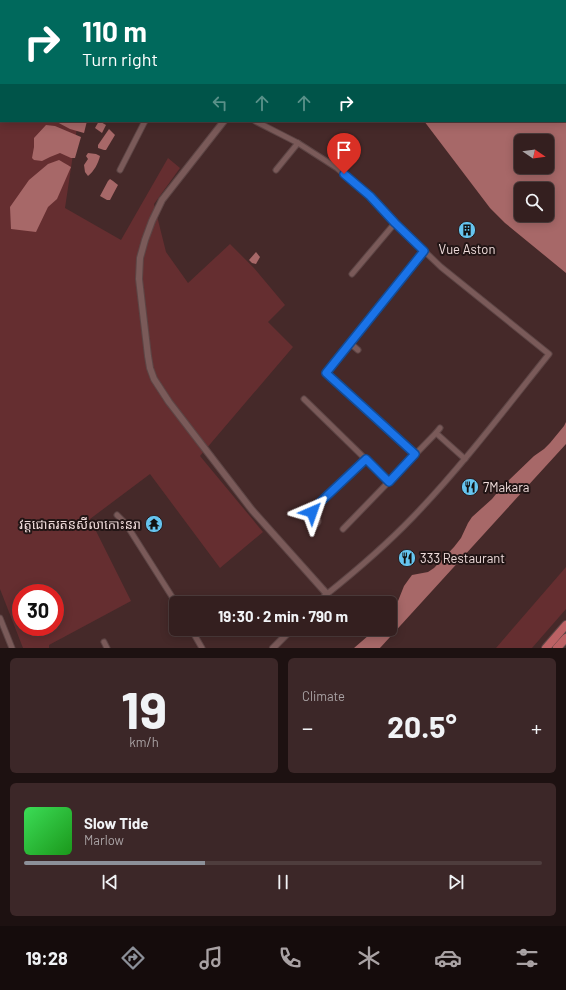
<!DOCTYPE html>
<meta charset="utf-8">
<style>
body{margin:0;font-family:Barlow,"Noto Sans Khmer",sans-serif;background:#3c2728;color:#f1f3f6;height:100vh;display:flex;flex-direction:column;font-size:15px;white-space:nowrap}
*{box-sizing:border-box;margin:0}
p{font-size:13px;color:#a9a2a4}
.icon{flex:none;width:22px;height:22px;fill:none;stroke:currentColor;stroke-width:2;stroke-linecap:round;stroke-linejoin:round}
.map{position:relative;height:648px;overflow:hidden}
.sheet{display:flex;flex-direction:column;gap:10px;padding:10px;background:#1d1111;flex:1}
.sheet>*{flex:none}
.guide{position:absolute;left:0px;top:0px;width:566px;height:122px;box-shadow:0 2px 10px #0003,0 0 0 1px #4e3d3d;background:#00695c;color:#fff;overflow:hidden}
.needle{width:26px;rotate:103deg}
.tools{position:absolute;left:514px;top:134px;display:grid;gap:8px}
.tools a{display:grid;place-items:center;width:40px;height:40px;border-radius:6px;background:#341f1f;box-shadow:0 2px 10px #0003,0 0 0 1px #4e3d3d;font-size:20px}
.speed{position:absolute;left:12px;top:584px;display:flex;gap:8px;font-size:20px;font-weight:700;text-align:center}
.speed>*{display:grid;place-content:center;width:52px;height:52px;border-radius:50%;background:#341f1f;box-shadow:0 2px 10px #0003,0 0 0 1px #4e3d3d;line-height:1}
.speed .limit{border:6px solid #d22;background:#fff;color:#111}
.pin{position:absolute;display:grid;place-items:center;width:34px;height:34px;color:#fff;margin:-41px -17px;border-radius:50% 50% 50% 0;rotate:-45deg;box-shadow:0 0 4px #0007}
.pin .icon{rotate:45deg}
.me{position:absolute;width:44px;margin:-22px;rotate:43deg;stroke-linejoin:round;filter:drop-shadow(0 0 3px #0008)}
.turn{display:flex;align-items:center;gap:14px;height:84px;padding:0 16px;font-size:18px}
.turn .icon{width:52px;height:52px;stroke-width:2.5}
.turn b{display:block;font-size:28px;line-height:34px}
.lanes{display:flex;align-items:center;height:38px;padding:0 16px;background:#0003;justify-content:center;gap:20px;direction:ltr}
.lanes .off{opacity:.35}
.big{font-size:30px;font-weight:700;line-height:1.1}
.sheet .widget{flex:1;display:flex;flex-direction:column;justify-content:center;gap:6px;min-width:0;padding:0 14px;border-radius:6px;background:#3c2728}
.sheet .dial{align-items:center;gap:0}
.dial b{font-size:52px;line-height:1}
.song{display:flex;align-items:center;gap:12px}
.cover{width:48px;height:48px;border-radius:6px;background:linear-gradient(135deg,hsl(130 70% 55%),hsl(120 70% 35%))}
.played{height:4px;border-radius:2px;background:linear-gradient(90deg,#8c9099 35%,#4e3d3d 35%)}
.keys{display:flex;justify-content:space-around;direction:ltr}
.heat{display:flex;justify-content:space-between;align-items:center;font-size:22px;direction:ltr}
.sheet .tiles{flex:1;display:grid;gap:10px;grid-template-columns:1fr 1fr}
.widget:last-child{grid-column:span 2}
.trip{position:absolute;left:169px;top:596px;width:228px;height:40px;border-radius:6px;background:#341f1f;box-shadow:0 2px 10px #0003,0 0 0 1px #4e3d3d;font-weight:700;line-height:40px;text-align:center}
.tab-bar{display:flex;height:64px;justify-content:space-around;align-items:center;background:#150c0c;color:#a9a2a4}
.tab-bar .icon{width:28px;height:28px}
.tab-bar .selected{color:#8c9099}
.tab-bar b{font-size:18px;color:#f1f3f6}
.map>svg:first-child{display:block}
</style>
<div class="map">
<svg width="566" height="648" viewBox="0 0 566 648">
<rect width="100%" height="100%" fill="#452929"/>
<g fill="#652e30" fill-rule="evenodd">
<path d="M0,37L1,38V121H78L65,208L121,240L168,158L180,168L154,204L166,252L188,283L230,244L254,268L285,305L268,322L293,347L200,456L263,532L220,568L150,474L90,519L131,601L49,645V648H23L0,589ZM21,593H55V627H21Z"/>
<polygon points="566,567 566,609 532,648 496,648"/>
</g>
<g fill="#a76868" fill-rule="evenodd">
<polygon points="343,0 525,0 526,1 344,1"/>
<path d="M565,51L566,52V273L505,223L490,208L424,121H565ZM521,141H547V167H521ZM521,189H547V215H521Z"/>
<polygon points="55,121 87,121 84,133 70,129"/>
<polygon points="99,121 106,125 102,133 95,128"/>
<polygon points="46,125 55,126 81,137 75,158 71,158 60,153 50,157 42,161 34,160 32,158 34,147 34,138"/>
<polygon points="109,129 115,135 106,150 104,150 98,148 98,145"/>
<path d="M88,153L96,154L100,156C98,164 94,171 88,176L85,172L84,165L88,159L86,156Z"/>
<path d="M59,160C61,161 68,165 71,167L57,199L48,207L36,232L11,229L10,207L29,180L48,164Z"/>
<polygon points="110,179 113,181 118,185 110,200 107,200 100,196 108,181"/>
<polygon points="256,252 260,257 256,264 252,263 249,260"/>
<polygon points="566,422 566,444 380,648 354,648 376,629 390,629 390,614 396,606 404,586 409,579 412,575 428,572 434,568 454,547 461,538 468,523 472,517 492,499 505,483 508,481 534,456 544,449 550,443 564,426"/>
</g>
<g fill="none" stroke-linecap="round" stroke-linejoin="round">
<defs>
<g id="minor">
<path d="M255,121L298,143L337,168L370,196L395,223L441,267L549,354C505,409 462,466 413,517C386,545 357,570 327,594"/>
<polyline points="120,170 145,121"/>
<polyline points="276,170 298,143"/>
<polyline points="352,274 395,223"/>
<polyline points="350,343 358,350"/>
<polyline points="304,399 389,482"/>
<polyline points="440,428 436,433 465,459"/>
<polyline points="415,454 326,373 424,251"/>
<polyline points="117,515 126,524 176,603"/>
<polyline points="343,529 436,433"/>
<polyline points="312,530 318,522 318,520 312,512 313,509 366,459"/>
<polyline points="0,618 12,648"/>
<polyline points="191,629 202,648"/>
<polyline points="104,642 107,648"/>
</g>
<g id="tertiary">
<polyline points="28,0 30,1"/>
<polyline points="224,121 162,200 152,221 145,240 140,258 139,279 148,356 150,368 154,379 169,402 252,510 327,594 318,603"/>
<polyline points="273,648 292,629"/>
</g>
<g id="primary">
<polyline points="546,648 566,625"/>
<polyline points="557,648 566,638"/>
</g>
</defs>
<use href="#minor" stroke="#5d4545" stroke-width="7"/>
<use href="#tertiary" stroke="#5d4545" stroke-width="8"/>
<use href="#primary" stroke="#5d4545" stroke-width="10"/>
<use href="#minor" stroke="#7a5a59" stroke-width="5"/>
<use href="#tertiary" stroke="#7a5a59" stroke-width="6"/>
<use href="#primary" stroke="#bb6164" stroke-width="8"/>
</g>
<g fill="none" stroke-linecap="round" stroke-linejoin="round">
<defs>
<polyline id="route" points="312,512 313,509 366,459 389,482 415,454 326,373 424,251 395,223 370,196 344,174"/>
</defs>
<use href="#route" stroke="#114b97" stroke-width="10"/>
<use href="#route" stroke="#1a73e8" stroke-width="7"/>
</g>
<defs>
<symbol id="building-disc" viewBox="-11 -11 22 22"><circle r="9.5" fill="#66c4ef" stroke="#221515"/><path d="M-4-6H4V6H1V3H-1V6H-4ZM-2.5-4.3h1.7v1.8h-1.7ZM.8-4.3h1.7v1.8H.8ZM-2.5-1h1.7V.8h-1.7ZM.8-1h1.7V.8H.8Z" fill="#111"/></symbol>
<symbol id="restaurant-disc" viewBox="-11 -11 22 22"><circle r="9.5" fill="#66c4ef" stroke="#221515"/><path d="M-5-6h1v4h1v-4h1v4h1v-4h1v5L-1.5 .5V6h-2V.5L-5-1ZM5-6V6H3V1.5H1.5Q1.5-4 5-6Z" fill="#111"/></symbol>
<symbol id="temple-disc" viewBox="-11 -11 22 22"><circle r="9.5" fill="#66c4ef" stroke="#221515"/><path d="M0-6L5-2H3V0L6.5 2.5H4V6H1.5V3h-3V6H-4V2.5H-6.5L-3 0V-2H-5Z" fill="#111"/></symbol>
</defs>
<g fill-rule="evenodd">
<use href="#building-disc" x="457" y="220" width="20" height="20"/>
<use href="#restaurant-disc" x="460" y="477" width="20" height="20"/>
<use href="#temple-disc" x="144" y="514" width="20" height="20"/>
<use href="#restaurant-disc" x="397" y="548" width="20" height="20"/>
</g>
<g text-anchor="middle" stroke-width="4" stroke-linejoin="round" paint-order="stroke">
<g font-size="13" fill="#eedbda" stroke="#221515" text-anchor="start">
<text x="467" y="254" text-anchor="middle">Vue Aston</text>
<text x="483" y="492">7Makara</text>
<text x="141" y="529" text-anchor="end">វត្តជោតរតនសីលាកោះនរា</text>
<text x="420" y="563">333 Restaurant</text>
</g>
</g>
</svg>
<div class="tools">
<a><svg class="needle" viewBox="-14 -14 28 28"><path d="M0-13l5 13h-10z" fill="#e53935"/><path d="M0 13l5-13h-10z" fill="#a9a2a4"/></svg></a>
<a><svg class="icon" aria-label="search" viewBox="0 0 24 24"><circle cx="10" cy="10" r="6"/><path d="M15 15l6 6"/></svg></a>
</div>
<div class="speed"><div class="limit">30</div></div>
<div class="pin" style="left:344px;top:174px;background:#d93025"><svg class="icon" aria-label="arrive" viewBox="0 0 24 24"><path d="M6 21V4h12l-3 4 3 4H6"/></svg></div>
<svg class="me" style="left:312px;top:512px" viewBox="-20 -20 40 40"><path d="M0-17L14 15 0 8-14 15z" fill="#1a73e8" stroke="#fff" stroke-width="4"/></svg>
<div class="trip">19:30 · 2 min · 790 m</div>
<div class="guide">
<div class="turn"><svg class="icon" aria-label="right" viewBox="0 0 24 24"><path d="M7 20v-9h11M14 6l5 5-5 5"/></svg><div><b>110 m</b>Turn right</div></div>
<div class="lanes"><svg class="icon off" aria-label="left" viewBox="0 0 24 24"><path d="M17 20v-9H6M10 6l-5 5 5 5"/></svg><svg class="icon off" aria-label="ahead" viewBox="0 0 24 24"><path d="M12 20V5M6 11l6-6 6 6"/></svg><svg class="icon off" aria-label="ahead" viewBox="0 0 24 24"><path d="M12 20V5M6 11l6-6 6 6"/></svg><svg class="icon" aria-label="right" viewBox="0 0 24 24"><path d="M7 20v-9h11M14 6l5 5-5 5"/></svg></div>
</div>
</div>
<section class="sheet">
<div class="tiles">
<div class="widget dial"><b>19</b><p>km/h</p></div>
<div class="widget"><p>Climate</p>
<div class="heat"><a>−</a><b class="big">20.5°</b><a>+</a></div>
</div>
<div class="widget">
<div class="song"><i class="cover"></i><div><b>Slow Tide</b><p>Marlow</p></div></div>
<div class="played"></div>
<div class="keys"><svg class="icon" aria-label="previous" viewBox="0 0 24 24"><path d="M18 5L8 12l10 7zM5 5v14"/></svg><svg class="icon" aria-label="pause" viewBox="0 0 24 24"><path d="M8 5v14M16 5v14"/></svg><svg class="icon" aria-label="next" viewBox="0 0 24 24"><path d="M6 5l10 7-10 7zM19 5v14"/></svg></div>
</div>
</div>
</section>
<nav class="tab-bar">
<b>19:28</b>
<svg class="icon selected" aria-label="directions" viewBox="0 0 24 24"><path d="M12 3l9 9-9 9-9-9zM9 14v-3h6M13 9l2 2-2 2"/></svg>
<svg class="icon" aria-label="music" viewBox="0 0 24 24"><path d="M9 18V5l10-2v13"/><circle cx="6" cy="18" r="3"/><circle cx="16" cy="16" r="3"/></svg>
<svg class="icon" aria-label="phone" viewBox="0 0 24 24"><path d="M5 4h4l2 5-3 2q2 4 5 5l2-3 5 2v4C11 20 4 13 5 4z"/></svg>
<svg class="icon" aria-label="climate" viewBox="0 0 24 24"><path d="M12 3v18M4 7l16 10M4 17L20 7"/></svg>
<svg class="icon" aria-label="car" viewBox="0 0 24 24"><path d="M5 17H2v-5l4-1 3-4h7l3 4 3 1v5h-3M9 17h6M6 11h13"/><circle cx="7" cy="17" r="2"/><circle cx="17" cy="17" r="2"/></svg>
<svg class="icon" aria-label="filters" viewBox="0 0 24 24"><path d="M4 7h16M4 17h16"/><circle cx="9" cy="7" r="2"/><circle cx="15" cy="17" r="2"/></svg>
</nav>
